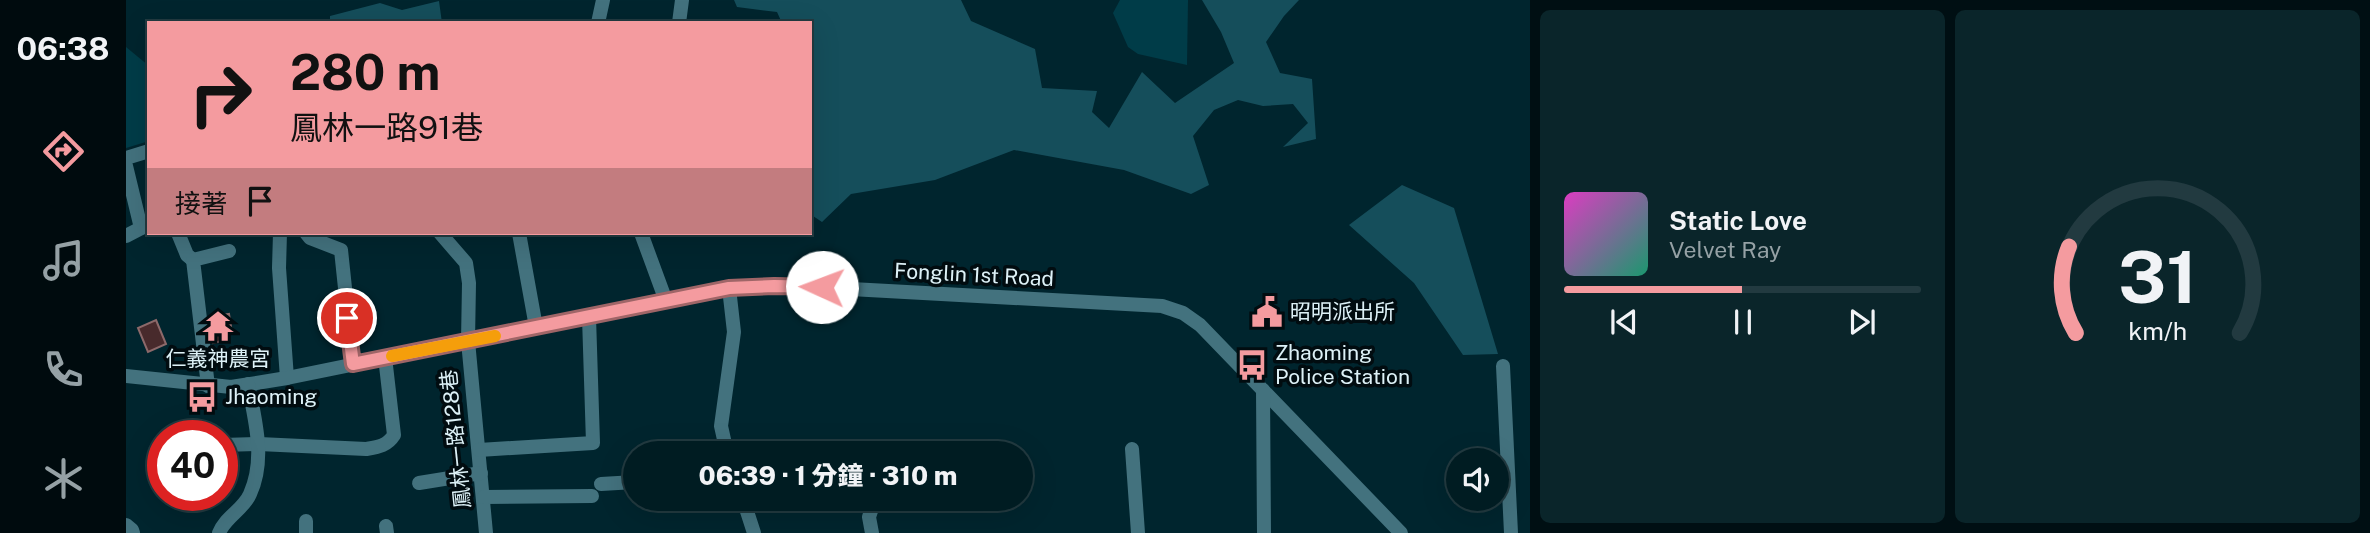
<!DOCTYPE html>
<html lang="zh-TW">
<meta charset="utf-8">
<style>
body{margin:0;font-family:"Public Sans","Noto Sans TC",sans-serif;background:#0a252a;color:#f1f3f6;height:100vh;display:flex;flex-direction:column;font-size:26px;white-space:nowrap}
*{box-sizing:border-box;margin:0}
p{font-size:23px;color:#95a1a5}
.icon{flex:none;width:38px;height:38px;fill:none;stroke:currentColor;stroke-width:2;stroke-linecap:round;stroke-linejoin:round}
.map{position:relative;flex:1;overflow:hidden}
.details{display:flex;flex-direction:column;gap:10px;padding:10px;background:#000f13;width:840px}
.details>*{flex:none}
.top-card{position:absolute;left:21px;top:21px;width:665px;height:214px;border-radius:0px;box-shadow:0 7px 28px #0002,0 0 0 2px #223a40;background:#f49b9f;color:#111;overflow:hidden}
.tools{position:absolute;left:1320px;top:448px;display:grid;gap:14px}
.tools a{display:grid;place-items:center;width:63px;height:63px;border-radius:50%;background:#001c22;box-shadow:0 7px 28px #0002,0 0 0 2px #223a40;font-size:35px}
.speed{position:absolute;left:21px;top:420px;display:flex;gap:14px;font-size:35px;font-weight:700;text-align:center}
.speed>*{display:grid;place-content:center;width:91px;height:91px;border-radius:50%;background:#001c22;box-shadow:0 7px 28px #0002,0 0 0 2px #223a40;line-height:1}
.speed .limit{border:10px solid #d22;background:#fff;color:#111}
.pin{position:absolute;display:grid;place-items:center;width:60px;height:60px;color:#fff;margin:-30px;border:4px solid #fff;border-radius:50%;box-shadow:0 2px 7px #0007}
.me{position:absolute;width:77px;margin:-38px;rotate:272deg;stroke-linejoin:round;filter:drop-shadow(0 0 5px #0008)}
.turn{display:flex;align-items:center;gap:24px;height:147px;padding:0 28px;font-size:32px}
.turn .icon{width:91px;height:91px;stroke-width:2.5}
.turn b{display:block;font-size:49px;line-height:60px}
.then{display:flex;align-items:center;height:66px;padding:0 28px;background:#0003;gap:14px;font-size:26px}
.details .card{flex:1;display:flex;flex-direction:column;justify-content:center;gap:10px;min-width:0;padding:0 24px;border-radius:10px;background:#0a252a}
.details .dial{align-items:center;gap:0}
.dial svg{height:182px;overflow:visible;fill:none;stroke:#223a40;stroke-width:7;stroke-linecap:round;text-anchor:middle}
.dial text{fill:#f1f3f6;stroke:none}
.song{display:flex;align-items:center;gap:21px}
.cover{width:84px;height:84px;border-radius:10px;background:linear-gradient(135deg,hsl(310 70% 55%),hsl(160 70% 35%))}
.played{height:7px;border-radius:4px;background:linear-gradient(90deg,#f49b9f 50%,#223a40 50%)}
.keys{display:flex;justify-content:space-around;direction:ltr}
.details .tiles{flex:1;display:grid;gap:10px;grid-template-columns:repeat(2,1fr)}
.trip{position:absolute;left:497px;top:441px;width:410px;height:70px;border-radius:35px;background:#001c22;box-shadow:0 7px 28px #0002,0 0 0 2px #223a40;font-weight:800;line-height:70px;text-align:center}
main{display:flex;flex:1;min-height:0}
.tab-bar{display:flex;flex-direction:column;width:126px;justify-content:space-around;align-items:center;background:#000b0e;color:#95a1a5}
.tab-bar .icon{width:49px;height:49px}
.tab-bar .selected{color:#f49b9f}
.tab-bar b{font-size:32px;color:#f1f3f6}
.map>svg:first-child{display:block}
</style>
<main>
<nav class="tab-bar">
<b>06:38</b>
<svg class="icon selected" aria-label="directions" viewBox="0 0 24 24"><path d="M12 3l9 9-9 9-9-9zM9 14v-3h6M13 9l2 2-2 2"/></svg>
<svg class="icon" aria-label="music" viewBox="0 0 24 24"><path d="M9 18V5l10-2v13"/><circle cx="6" cy="18" r="3"/><circle cx="16" cy="16" r="3"/></svg>
<svg class="icon" aria-label="phone" viewBox="0 0 24 24"><path d="M5 4h4l2 5-3 2q2 4 5 5l2-3 5 2v4C11 20 4 13 5 4z"/></svg>
<svg class="icon" aria-label="climate" viewBox="0 0 24 24"><path d="M12 3v18M4 7l16 10M4 17L20 7"/></svg>
</nav>
<div class="map">
<svg width="1404" height="533" viewBox="0 0 1404 533">
<rect width="100%" height="100%" fill="#00252e"/>
<g fill="#003c48">
<polygon points="994,0 1062,0 1061,65 1012,54 1002,47 987,13"/>
<polygon points="0,47 23,66 23,141 0,148"/>
</g>
<g fill="#154e5b">
<polygon points="608,0 835,0 845,21 909,49 916,88 971,91 966,112 983,128 1016,72 1049,103 1108,63 1095,32 1076,0 1173,0 1158,16 1140,42 1154,73 1186,79 1190,139 1157,147 1182,123 1167,104 1137,106 1112,100 1088,110 1067,136 1083,185 1065,194 998,170 888,150 809,180 725,194 696,222 684,214 684,23 656,23 651,12 611,7"/>
<polygon points="313,1 316,23 204,23 204,16 254,3 276,10"/>
<polygon points="1276,185 1328,208 1372,354 1337,355 1288,283 1223,225"/>
</g>
<g fill="#482a2c" stroke="#8c696a" stroke-width="2">
<polygon points="103,314 106,333 100,334 101,340 87,343 84,317"/>
<polygon points="30,320 40,344 22,352 12,328"/>
</g>
<g fill="none" stroke-linecap="round" stroke-linejoin="round">
<g stroke="#43727e" stroke-width="14">
<polyline points="472,23 477,0"/>
<polyline points="553,23 556,0"/>
<polyline points="0,158 23,151"/>
<polyline points="0,166 15,228"/>
<polyline points="52,233 61,255 67,260"/>
<polyline points="154,233 153,268 161,378"/>
<polyline points="180,233 184,238 215,250 227,364"/>
<polyline points="314,233 340,263 343,283 342,341 360,533"/>
<polyline points="393,233 410,327"/>
<polyline points="515,233 540,301"/>
<polyline points="0,236 23,224"/>
<polyline points="1377,366 1385,533"/>
<polyline points="0,376 105,387 161,378 603,288 670,286 1036,306 1057,313 1074,325 1275,533"/>
<polyline points="82,386 67,260 103,251"/>
<polyline points="1137,390 1138,533"/>
<polyline points="77,431 80,436"/>
<path d="M96,445L133,444L240,449C252,447 261,446 268,435L259,357"/>
<polyline points="1006,449 1012,533"/>
<polyline points="353,450 467,443 463,317"/>
<polyline points="601,453 595,426 608,332 603,288"/>
<polyline points="293,483 355,473"/>
<polyline points="475,484 509,482"/>
<polyline points="358,497 466,496"/>
<polyline points="617,499 628,533"/>
<polyline points="180,521 180,533"/>
<polyline points="0,525 6,530 7,533"/>
<polyline points="260,526 261,533"/>
<path d="M93,533C99,517 117,510 124,494C140,459 129,420 122,384"/>
<polyline points="746,533 743,517 746,508 758,503 778,499"/>
</g>
</g>
<g fill="none" stroke-linecap="round" stroke-linejoin="round">
<defs>
<polyline id="route" points="221,318 227,364 603,288 648,286 696,287"/>
</defs>
<use href="#route" stroke="#9f6567" stroke-width="18"/>
<use href="#route" stroke="#f49b9f" stroke-width="12"/>
<polyline stroke="#f59e0b" stroke-width="12" points="266,356 369,336"/>
</g>
<defs>
<symbol id="civic-bare" viewBox="-9 -9 18 18"><path d="M-.6-6.5H3V-4.5H.6V-3L4-1V1h2V6H-6V1h2V-1L-.6-3ZM-1.2 2.5V6h2.4V2.5Z" fill="#f49b9f" stroke="#010c10" stroke-width="2.5" paint-order="stroke"/></symbol>
<symbol id="temple-bare" viewBox="-9 -9 18 18"><path d="M0-6L5-2H3V0L6.5 2.5H4V6H1.5V3h-3V6H-4V2.5H-6.5L-3 0V-2H-5Z" fill="#f49b9f" stroke="#010c10" stroke-width="2.5" paint-order="stroke"/></symbol>
<symbol id="bus-bare" viewBox="-9 -9 18 18"><path d="M-5-6H5V4H4V6H2V4H-2V6H-4V4H-5ZM-3.5-4V0h7V-4ZM-3.5 1.2v1.5H-2V1.2ZM2 1.2v1.5H3.5V1.2Z" fill="#f49b9f" stroke="#010c10" stroke-width="2.5" paint-order="stroke"/></symbol>
</defs>
<g fill-rule="evenodd">
<use href="#civic-bare" x="1119" y="290" width="44" height="44"/>
<use href="#temple-bare" x="70" y="304" width="44" height="44"/>
<use href="#bus-bare" x="1104" y="343" width="44" height="44"/>
<use href="#bus-bare" x="54" y="375" width="44" height="44"/>
</g>
<g text-anchor="middle" stroke-width="7" stroke-linejoin="round" paint-order="stroke">
<g font-size="21" fill="#ddf1f7" stroke="#010c10">
<text transform="translate(848 275) rotate(3)" y="7">Fonglin 1st Road</text>
<text transform="translate(330 439) rotate(-96)" y="7">鳳林一路128巷</text>
</g>
<g font-size="21" fill="#ddf1f7" stroke="#010c10" text-anchor="start">
<text x="1164" y="319">昭明派出所</text>
<text x="1149" y="360">Zhaoming<tspan x="1149" dy="24">Police Station</tspan></text>
<text x="92" y="366" text-anchor="middle">仁義神農宮</text>
<text x="99" y="404">Jhaoming</text>
</g>
</g>
</svg>
<div class="tools">
<a><svg class="icon" aria-label="sound" viewBox="0 0 24 24"><path d="M4 9h4l5-4v14l-5-4H4zM17 9q2 3 0 6"/></svg></a>
</div>
<div class="speed"><div class="limit">40</div></div>
<div class="pin" style="left:221px;top:318px;background:#d93025"><svg class="icon" aria-label="arrive" viewBox="0 0 24 24"><path d="M6 21V4h12l-3 4 3 4H6"/></svg></div>
<svg class="me" style="left:696px;top:287px" viewBox="-20 -20 40 40"><circle r="19" fill="#fff"/><path d="M0-13L10 11 0 6-10 11z" fill="#f49b9f"/></svg>
<div class="trip">06:39 · 1 分鐘 · 310 m</div>
<div class="top-card">
<div class="turn"><svg class="icon" aria-label="right" viewBox="0 0 24 24"><path d="M7 20v-9h11M14 6l5 5-5 5"/></svg><div><b>280 m</b>鳳林一路91巷</div></div>
<div class="then">接著<svg class="icon" aria-label="arrive" viewBox="0 0 24 24"><path d="M6 21V4h12l-3 4 3 4H6"/></svg></div>
</div>
</div>
<section class="details">
<div class="tiles">
<div class="card">
<div class="song"><i class="cover"></i><div><b>Static Love</b><p>Velvet Ray</p></div></div>
<div class="played"></div>
<div class="keys"><svg class="icon" aria-label="previous" viewBox="0 0 24 24"><path d="M18 5L8 12l10 7zM5 5v14"/></svg><svg class="icon" aria-label="pause" viewBox="0 0 24 24"><path d="M8 5v14M16 5v14"/></svg><svg class="icon" aria-label="next" viewBox="0 0 24 24"><path d="M6 5l10 7-10 7zM19 5v14"/></svg></div>
</div>
<div class="card dial"><svg viewBox="0 0 100 80">
<path d="M14 69A42 42 0 1 1 86 69"/>
<path d="M14 69A42 42 0 0 1 11 31" stroke="#f49b9f"/>
<text x="50" y="56" font-size="32" font-weight="700">31</text>
<text x="50" y="72" font-size="11">km/h</text>
</svg></div>
</div>
</section>
</main>
